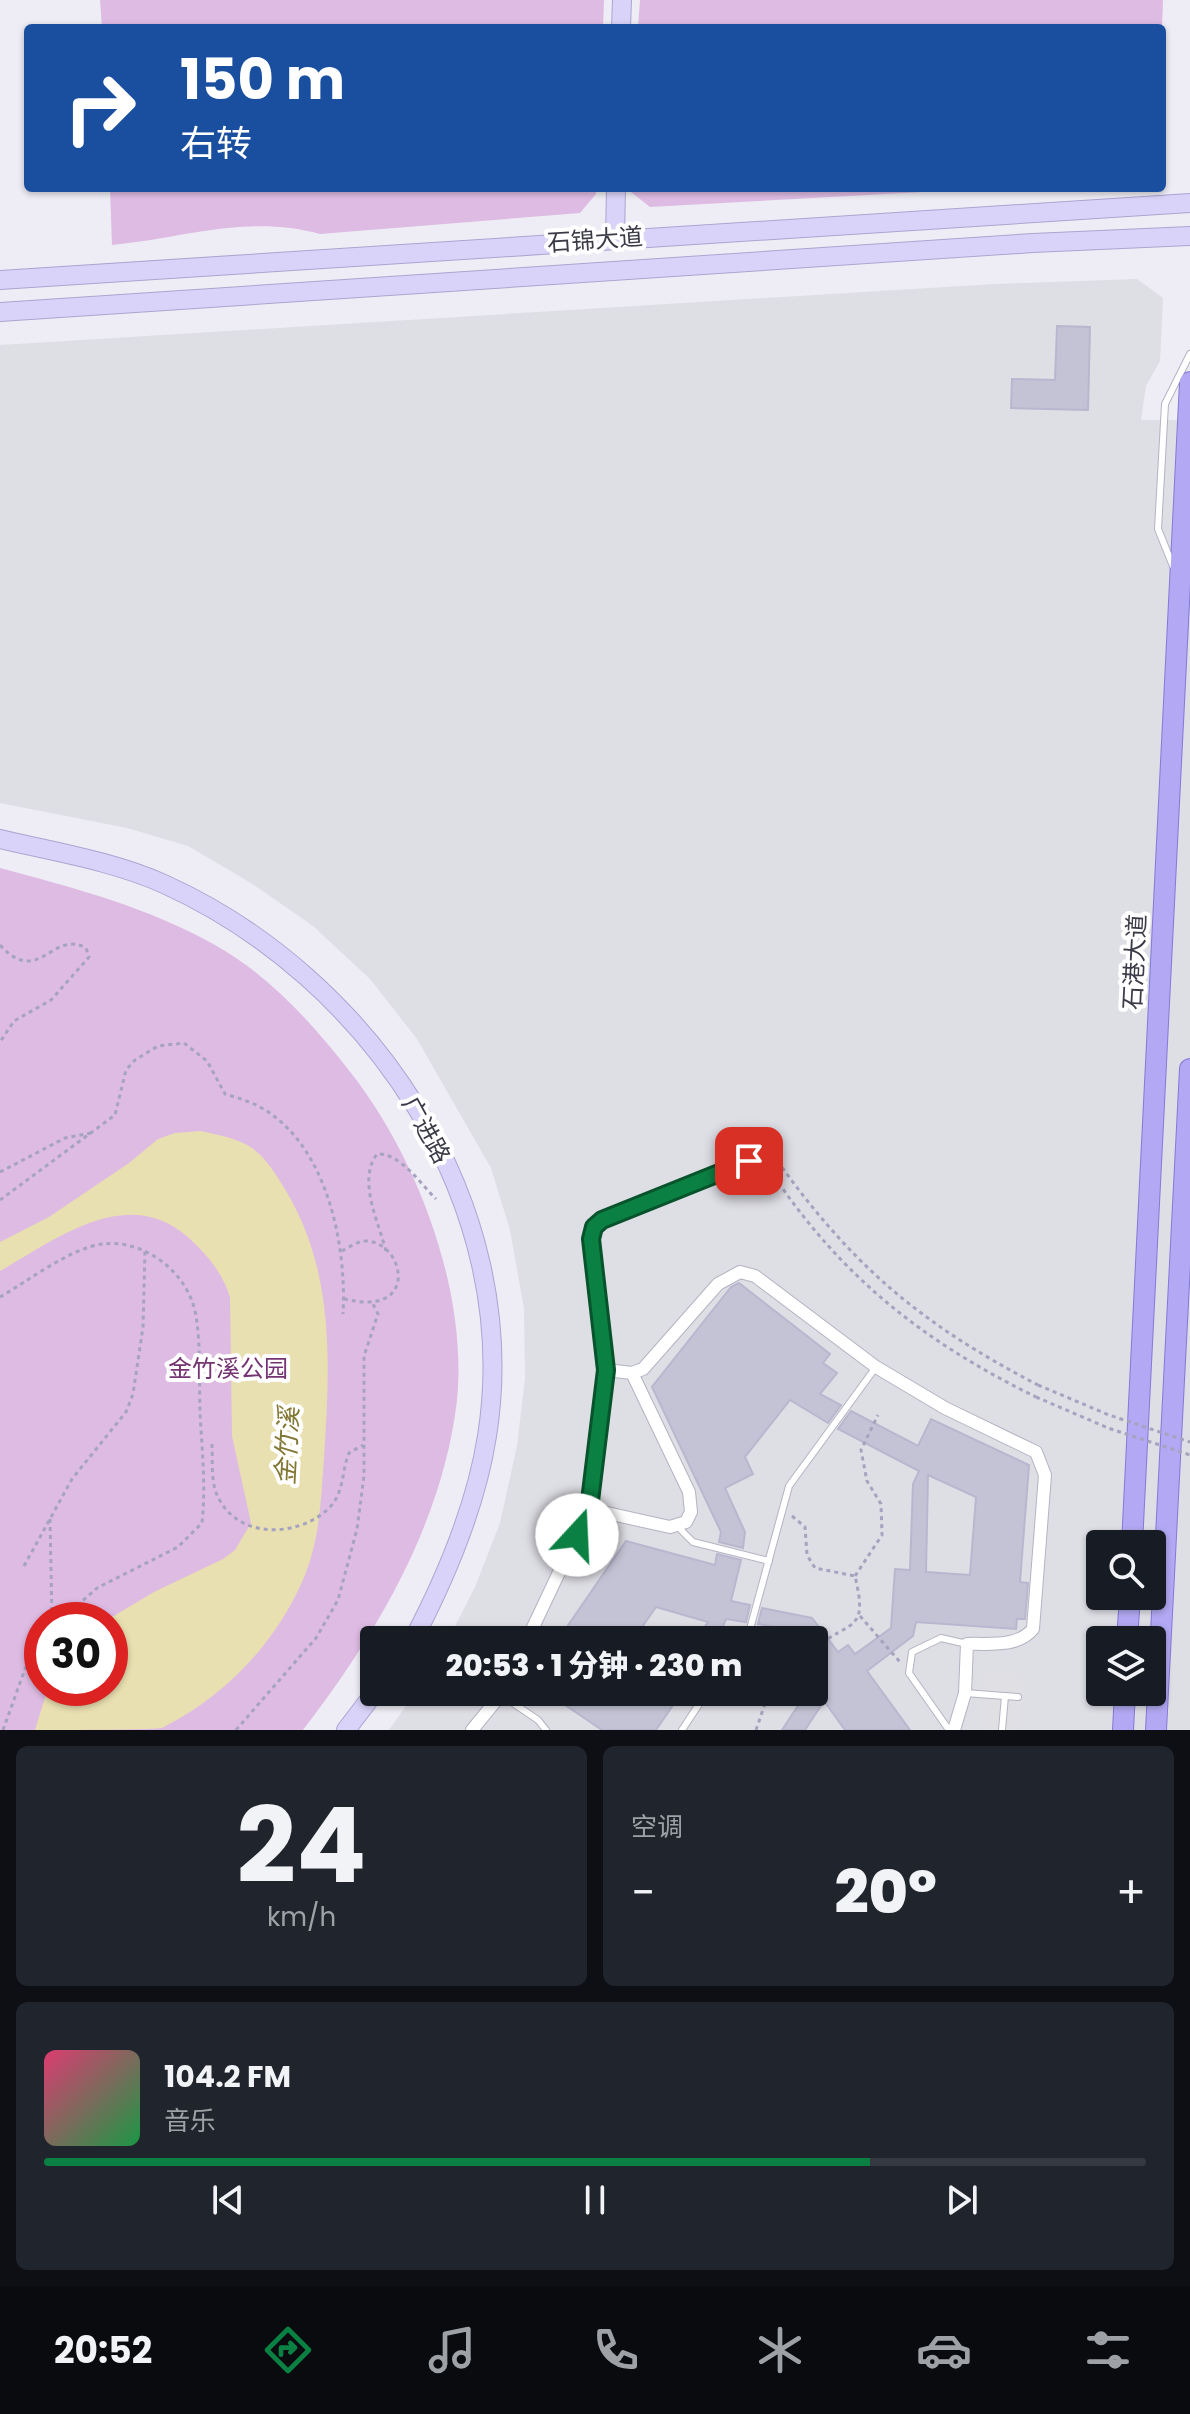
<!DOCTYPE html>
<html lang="zh">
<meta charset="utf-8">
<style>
body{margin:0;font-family:Poppins,"Noto Sans SC",sans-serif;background:#20242c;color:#f1f3f6;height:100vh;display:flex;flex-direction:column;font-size:30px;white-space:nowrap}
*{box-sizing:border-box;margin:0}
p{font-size:26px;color:#9ea1a6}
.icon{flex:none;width:44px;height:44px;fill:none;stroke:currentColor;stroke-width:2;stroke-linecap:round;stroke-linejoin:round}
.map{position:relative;height:1730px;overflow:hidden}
.side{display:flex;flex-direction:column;gap:16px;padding:16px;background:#0d0f14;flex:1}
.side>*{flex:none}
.top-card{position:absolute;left:24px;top:24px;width:1142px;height:168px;border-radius:8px;box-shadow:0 2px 6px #0004;background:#1a4fa0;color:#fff;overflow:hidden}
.buttons{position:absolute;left:1086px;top:1530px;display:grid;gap:16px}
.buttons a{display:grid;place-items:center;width:80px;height:80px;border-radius:8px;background:#171b24;box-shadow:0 2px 6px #0004;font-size:40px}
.speed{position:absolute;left:24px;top:1602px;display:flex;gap:16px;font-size:40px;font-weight:700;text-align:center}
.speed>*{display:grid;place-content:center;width:104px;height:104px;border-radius:50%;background:#171b24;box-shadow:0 2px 6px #0004;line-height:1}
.speed .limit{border:12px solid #d22;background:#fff;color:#111}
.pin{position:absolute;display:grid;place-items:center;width:68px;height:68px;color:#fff;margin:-34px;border-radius:16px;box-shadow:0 4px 12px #0006}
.me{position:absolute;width:88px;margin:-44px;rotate:20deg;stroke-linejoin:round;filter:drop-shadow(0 0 6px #0008)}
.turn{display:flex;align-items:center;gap:28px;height:168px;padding:0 24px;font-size:36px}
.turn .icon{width:104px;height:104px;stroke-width:2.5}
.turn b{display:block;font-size:56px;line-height:68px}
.big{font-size:60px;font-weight:800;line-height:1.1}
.side .widget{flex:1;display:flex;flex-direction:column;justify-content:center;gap:12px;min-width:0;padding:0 28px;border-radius:12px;background:#20242c}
.side .dial{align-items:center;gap:0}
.dial b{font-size:104px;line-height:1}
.song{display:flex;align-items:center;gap:24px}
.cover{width:96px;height:96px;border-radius:12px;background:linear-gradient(135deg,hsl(340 70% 55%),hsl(140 70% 35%))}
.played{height:8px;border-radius:4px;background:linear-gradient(90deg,#0b8043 75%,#363941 75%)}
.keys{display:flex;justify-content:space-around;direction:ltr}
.heat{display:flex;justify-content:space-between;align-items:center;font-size:44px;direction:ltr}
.side .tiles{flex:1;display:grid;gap:16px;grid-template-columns:1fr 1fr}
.widget:last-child{grid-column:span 2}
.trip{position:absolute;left:360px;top:1626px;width:468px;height:80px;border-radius:8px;background:#171b24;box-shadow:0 2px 6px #0004;font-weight:800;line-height:80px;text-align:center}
.tabs{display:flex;height:128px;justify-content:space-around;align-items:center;background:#090b0e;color:#9ea1a6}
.tabs .icon{width:56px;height:56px}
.tabs .active{color:#0b8043}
.tabs b{font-size:36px;color:#f1f3f6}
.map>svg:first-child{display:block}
</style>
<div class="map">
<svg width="1190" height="1730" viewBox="0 0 1190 1730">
<rect width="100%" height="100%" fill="#eeedf5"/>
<path fill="#dedee5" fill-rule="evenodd" d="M1137,279L1163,298L1160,361L1146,386L1141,420H1190V1730H389L416,1692H814V1640H448L475,1587L500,1523L517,1446L525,1378L524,1309L510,1230L491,1168L417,1039L370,979L313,926L251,883L188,846L127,828L0,803V345L994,284ZM1100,1544H1152V1596H1100ZM1100,1640H1152V1692H1100Z"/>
<g fill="#debbe3" fill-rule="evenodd">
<polygon points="100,0 604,0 603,28 102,28"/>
<polygon points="640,0 1163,0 1162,28 638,28"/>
<path d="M110,188H596V194L580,213L320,234C248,214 184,238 112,245Z"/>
<polygon points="632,188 996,188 650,207 631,192"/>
<path d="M0,868C75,888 147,907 215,945C269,975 314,1025 351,1073C417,1157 468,1291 457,1400C443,1522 377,1634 303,1730H0ZM42,1620H110V1688H42Z"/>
</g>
<polygon fill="#e0e0e4" points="984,1671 1024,1674 1020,1730 980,1730"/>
<path fill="#e9e0b1" d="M201,1131C218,1135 237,1138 252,1148C267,1159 277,1176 286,1191C335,1272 330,1366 324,1457C321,1499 320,1542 302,1582C274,1645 224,1697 162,1728C147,1730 58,1730 35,1730L48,1688H110L107,1620L154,1592L223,1559L235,1550L251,1523L232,1436L230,1297C222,1272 208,1256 189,1238C127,1183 57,1239 0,1271V1242L49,1217L129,1163L158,1139L175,1133Z"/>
<g fill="#c4c3d5" stroke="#b8b7cf" stroke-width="2" fill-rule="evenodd">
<polygon points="1057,326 1090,327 1088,410 1011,408 1012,379 1055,380"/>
<polygon points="739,1283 830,1354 823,1363 837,1373 820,1394 841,1405 828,1423 790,1400 745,1457 753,1474 725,1488 745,1532 743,1548 719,1542 721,1532 652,1387 731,1287"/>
<path d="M851,1411L918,1446L931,1419L1029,1465L1020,1582L1028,1583L1025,1619H1017L1016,1629L916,1622L913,1636L867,1671L910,1730H845L824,1701L805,1730H782L807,1692H814V1669L825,1661L814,1647V1640H809L802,1632L758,1624L762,1608L812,1618L838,1652L848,1645L855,1654L891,1628L895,1569L910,1570L913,1484L919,1471L838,1429ZM928,1475L976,1497L970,1575L926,1572Z"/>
<polygon points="626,1541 715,1565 717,1554 741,1560 731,1601 750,1605 746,1622 726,1619 717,1640 696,1640 708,1622 656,1607 633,1640 558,1640"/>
<polygon points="546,1692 644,1692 655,1699 660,1692 682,1692 656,1730 602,1730"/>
</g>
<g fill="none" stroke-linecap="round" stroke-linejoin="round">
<defs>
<g id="lane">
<polyline points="1173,566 1158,529 1165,404 1190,354"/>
<polyline points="678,1527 693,1542 769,1561"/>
<polyline points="747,1640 789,1486 876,1367"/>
<polyline points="965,1693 1018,1697"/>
<polyline points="501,1695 538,1720 546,1730"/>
<polyline points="682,1730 707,1692"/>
<polyline points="949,1730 909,1673 912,1652 941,1638 967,1644"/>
<polyline points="1002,1730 1005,1696"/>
</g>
<g id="street">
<path d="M606,1370L632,1373L643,1369L718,1284L740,1272L755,1276L876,1367L945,1408L1036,1452L1045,1475L1033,1629C1017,1648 990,1643 967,1644L965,1693L954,1730"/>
<polyline points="589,1509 670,1527 686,1522 691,1512 689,1492 632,1373"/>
<polyline points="527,1640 589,1509 606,1370 591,1239 594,1227 602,1220 749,1161"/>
<polyline points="472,1730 503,1692"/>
</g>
<g id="secondary">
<polyline points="621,28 622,0"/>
<polyline points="615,239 616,188"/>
<polyline points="0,280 1190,203"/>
<polyline points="0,312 1033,243 1190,236"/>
<path d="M0,839C54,852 113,861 164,884C370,977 524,1204 487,1436C476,1507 446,1577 413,1640"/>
<polyline points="346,1730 375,1692"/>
</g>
<g id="primary">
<polyline points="1132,1544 1190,382"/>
<polyline points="1127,1640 1130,1596"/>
<polyline points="1123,1730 1125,1692"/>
<polyline points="1156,1730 1190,1069"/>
</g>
</defs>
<use href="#lane" stroke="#b4b3c2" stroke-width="8"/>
<use href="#street" stroke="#b4b3c2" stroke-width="14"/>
<use href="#secondary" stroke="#aca4d1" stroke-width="20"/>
<use href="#primary" stroke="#8479d7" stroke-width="22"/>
<g stroke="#a5a3bf" stroke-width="3" stroke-dasharray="4 4" stroke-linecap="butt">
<path d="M0,945C39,988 52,929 86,948L89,957L51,1000L14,1021L0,1042"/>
<path d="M761,1156C832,1269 916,1338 1036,1397"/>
<path d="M759,1157L771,1152C849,1263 917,1322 1038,1385"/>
<polyline points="0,1172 65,1138 91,1133"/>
<path d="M0,1200L115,1115L126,1070L135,1060L158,1046L184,1043L207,1061L225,1094C235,1097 245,1100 254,1104C326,1138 347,1243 343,1314"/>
<path d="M342,1251C349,1247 358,1241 366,1241C405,1242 420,1318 345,1299"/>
<path d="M386,1251C379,1223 357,1180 377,1154C399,1152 421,1184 436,1199"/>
<path d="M0,1297C28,1281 72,1247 103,1244C145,1239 189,1273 196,1316C201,1347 199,1382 200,1413C202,1450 206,1487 202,1523L178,1547L97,1588L61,1620"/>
<path d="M212,1444C213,1461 210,1483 219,1499C240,1539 297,1537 327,1510C345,1494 341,1472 349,1453L363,1445"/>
<path d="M792,1516L805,1527L807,1555L815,1568L855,1576C868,1632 853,1619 814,1648"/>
<polyline points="50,1519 52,1620"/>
<polyline points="24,1566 72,1479 126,1412 133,1394 143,1327 145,1251"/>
<polyline points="855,1576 882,1535 881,1504 867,1481 861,1450 878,1415"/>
<polyline points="860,1616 900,1662"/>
<polyline points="3,1730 25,1669 42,1641"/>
<polyline points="236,1730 316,1638 338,1600 357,1529 364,1476 364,1356 378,1314 373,1304"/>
<polyline points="756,1730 769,1692"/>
</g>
<use href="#lane" stroke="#fff" stroke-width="6"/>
<use href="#street" stroke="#fff" stroke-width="12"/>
<use href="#secondary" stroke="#dad3f9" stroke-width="18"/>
<use href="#primary" stroke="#b2a8f3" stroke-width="20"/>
<g stroke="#a5a3bf" stroke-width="3" stroke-dasharray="4 4" stroke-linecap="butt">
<polyline points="1038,1385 1109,1415 1190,1442"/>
<polyline points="1036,1397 1108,1428 1190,1455"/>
</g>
</g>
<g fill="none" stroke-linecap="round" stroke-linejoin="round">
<defs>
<polyline id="route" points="577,1535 589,1509 606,1370 591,1239 594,1227 602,1220 749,1161"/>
</defs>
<use href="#route" stroke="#07532c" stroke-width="20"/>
<use href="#route" stroke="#0b8043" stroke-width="14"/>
</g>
<g text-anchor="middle" stroke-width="8" stroke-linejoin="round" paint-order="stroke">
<g font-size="24" fill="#3b3b48" stroke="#fff">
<text transform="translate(595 240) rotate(-4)" y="8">石锦大道</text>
<text transform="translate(1135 962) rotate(-87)" y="8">石港大道</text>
<text transform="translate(426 1130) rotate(61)" y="8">广进路</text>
</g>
<g font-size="24" fill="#743471" stroke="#fff">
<text x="228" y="1377">金竹溪公园</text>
</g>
<g font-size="26" font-style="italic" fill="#837734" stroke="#fff">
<text transform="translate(287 1446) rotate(-87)" y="9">金竹溪</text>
</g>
</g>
</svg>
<div class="buttons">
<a><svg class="icon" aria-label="search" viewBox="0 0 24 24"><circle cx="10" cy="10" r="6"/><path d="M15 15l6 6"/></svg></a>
<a><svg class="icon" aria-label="layers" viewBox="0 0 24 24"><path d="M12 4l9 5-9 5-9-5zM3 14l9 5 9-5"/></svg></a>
</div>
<div class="speed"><div class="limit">30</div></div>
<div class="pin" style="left:749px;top:1161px;background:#d93025"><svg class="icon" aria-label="arrive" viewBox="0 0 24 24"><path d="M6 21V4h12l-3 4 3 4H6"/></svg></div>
<svg class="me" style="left:577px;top:1535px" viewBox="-20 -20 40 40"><circle r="19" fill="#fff"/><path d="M0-13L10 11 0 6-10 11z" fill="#0b8043"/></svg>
<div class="trip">20:53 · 1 分钟 · 230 m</div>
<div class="top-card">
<div class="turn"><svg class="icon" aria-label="right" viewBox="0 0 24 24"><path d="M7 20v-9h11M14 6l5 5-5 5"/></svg><div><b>150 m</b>右转</div></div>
</div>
</div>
<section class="side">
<div class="tiles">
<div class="widget dial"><b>24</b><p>km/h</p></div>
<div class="widget"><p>空调</p>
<div class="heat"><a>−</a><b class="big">20°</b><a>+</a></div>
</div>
<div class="widget">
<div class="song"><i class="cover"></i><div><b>104.2 FM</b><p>音乐</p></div></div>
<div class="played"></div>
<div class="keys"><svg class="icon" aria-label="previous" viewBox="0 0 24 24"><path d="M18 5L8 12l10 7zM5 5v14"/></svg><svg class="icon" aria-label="pause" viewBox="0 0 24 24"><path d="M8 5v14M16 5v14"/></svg><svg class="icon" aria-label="next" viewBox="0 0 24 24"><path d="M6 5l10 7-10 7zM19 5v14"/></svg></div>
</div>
</div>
</section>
<nav class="tabs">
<b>20:52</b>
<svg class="icon active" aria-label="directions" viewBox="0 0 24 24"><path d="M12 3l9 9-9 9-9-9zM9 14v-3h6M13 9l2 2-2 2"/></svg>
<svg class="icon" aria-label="music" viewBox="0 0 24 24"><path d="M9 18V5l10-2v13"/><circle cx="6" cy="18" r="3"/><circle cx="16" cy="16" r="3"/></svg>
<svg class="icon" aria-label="phone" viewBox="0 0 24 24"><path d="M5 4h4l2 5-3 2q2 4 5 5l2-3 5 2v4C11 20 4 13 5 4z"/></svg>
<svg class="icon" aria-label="climate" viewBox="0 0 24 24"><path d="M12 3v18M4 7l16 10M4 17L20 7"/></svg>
<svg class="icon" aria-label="car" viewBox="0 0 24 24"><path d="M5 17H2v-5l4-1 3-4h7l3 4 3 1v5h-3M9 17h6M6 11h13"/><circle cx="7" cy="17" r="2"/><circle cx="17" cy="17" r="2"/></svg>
<svg class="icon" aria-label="filters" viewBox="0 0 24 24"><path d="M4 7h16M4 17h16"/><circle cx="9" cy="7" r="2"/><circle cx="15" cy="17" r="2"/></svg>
</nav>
